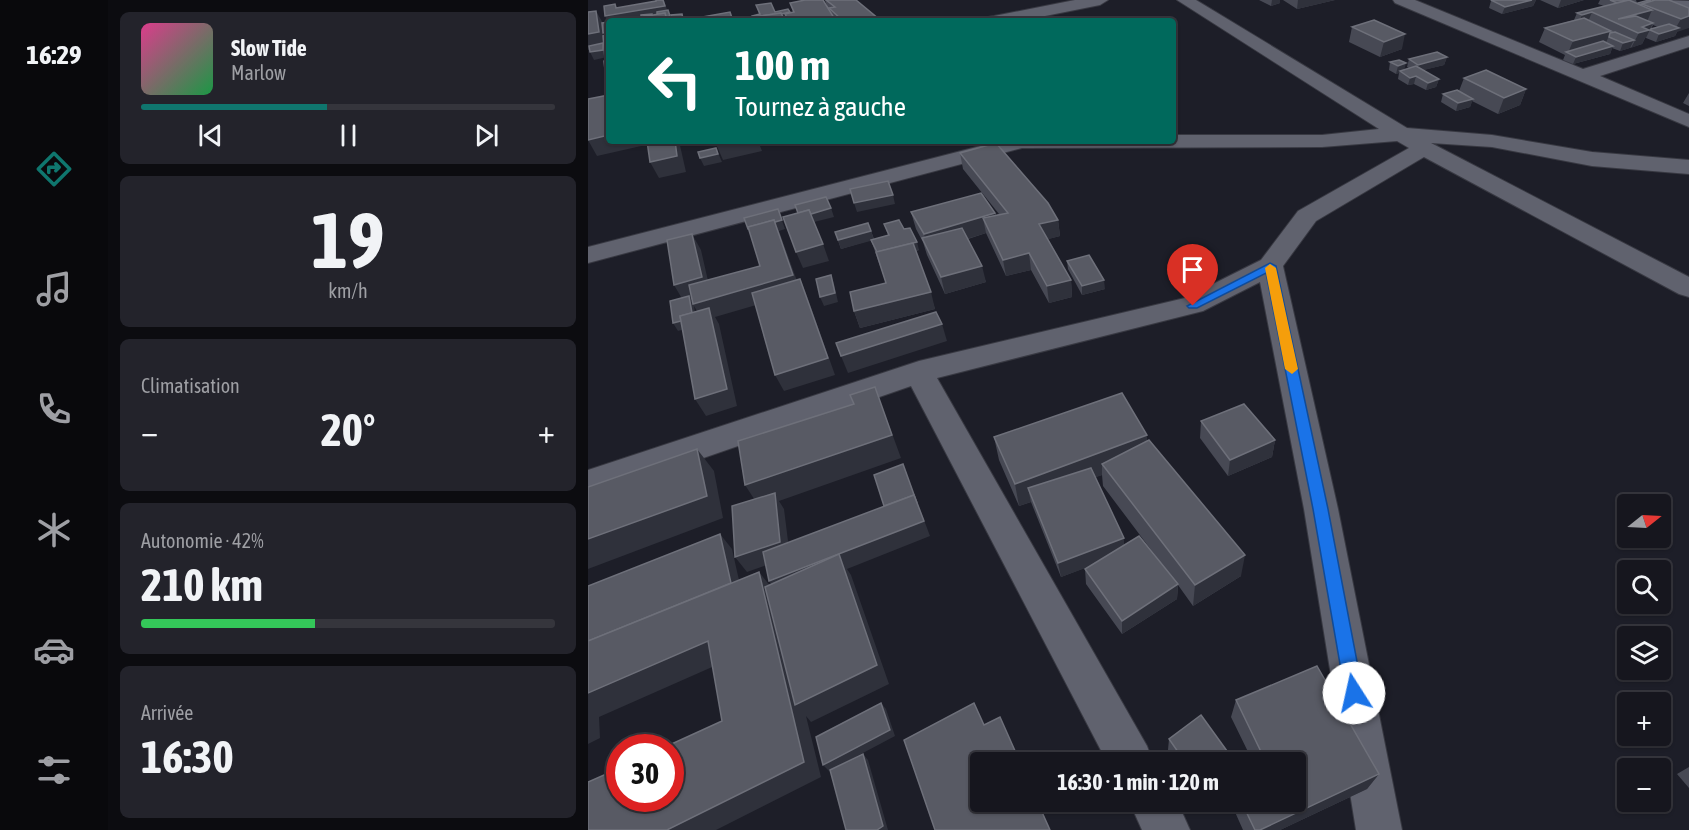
<!DOCTYPE html>
<html lang="fr">
<meta charset="utf-8">
<style>
body{margin:0;font-family:"Asap Condensed",sans-serif;background:#23232b;color:#f1f3f6;height:100vh;display:flex;flex-direction:column;font-size:22px;white-space:nowrap}
*{box-sizing:border-box;margin:0}
p{font-size:20px;color:#9e9fa4}
.icon{flex:none;width:33px;height:33px;fill:none;stroke:currentColor;stroke-width:2;stroke-linecap:round;stroke-linejoin:round}
.map{position:relative;flex:1;overflow:hidden}
.drawer{display:flex;flex-direction:column;gap:12px;padding:12px;background:#0c0c10;width:480px}
.drawer>*{flex:none}
.hud{position:absolute;left:18px;top:18px;width:570px;height:126px;border-radius:6px;box-shadow:0 2px 4px #0004,0 0 0 2px #35353c;background:#00695c;color:#fff;overflow:hidden}
.needle{width:39px;rotate:72deg}
.controls{position:absolute;left:1029px;top:494px;display:grid;gap:12px}
.controls a{display:grid;place-items:center;width:54px;height:54px;border-radius:6px;background:#16161e;box-shadow:0 2px 4px #0004,0 0 0 2px #35353c;font-size:30px}
.speed{position:absolute;left:18px;top:734px;display:flex;gap:12px;font-size:30px;font-weight:700;text-align:center}
.speed>*{display:grid;place-content:center;width:78px;height:78px;border-radius:50%;background:#16161e;box-shadow:0 2px 4px #0004,0 0 0 2px #35353c;line-height:1}
.speed .limit{border:9px solid #d22;background:#fff;color:#111}
.pin{position:absolute;display:grid;place-items:center;width:51px;height:51px;color:#fff;margin:-62px -26px;border-radius:50% 50% 50% 0;rotate:-45deg;box-shadow:0 0 6px #0007}
.pin .icon{rotate:45deg}
.me{position:absolute;width:66px;margin:-33px;rotate:350deg;stroke-linejoin:round;filter:drop-shadow(0 0 4px #0008)}
.turn{display:flex;align-items:center;gap:21px;height:126px;padding:0 30px;font-size:27px}
.turn .icon{width:78px;height:78px;stroke-width:2.5}
.turn b{display:block;font-size:42px;line-height:51px}
.big{font-size:45px;font-weight:700;line-height:1.1}
.drawer .widget{flex:1;display:flex;flex-direction:column;justify-content:center;gap:9px;min-width:0;padding:0 21px;border-radius:9px;background:#23232b}
.drawer .dial{align-items:center;gap:0}
.dial b{font-size:78px;line-height:1}
.song{display:flex;align-items:center;gap:18px}
.cover{width:72px;height:72px;border-radius:9px;background:linear-gradient(135deg,hsl(330 70% 55%),hsl(140 70% 35%))}
.played{height:6px;border-radius:3px;background:linear-gradient(90deg,#0f766e 45%,#35353c 45%)}
.keys{display:flex;justify-content:space-around;direction:ltr}
.heat{display:flex;justify-content:space-between;align-items:center;font-size:33px;direction:ltr}
.charge{height:9px;border-radius:4px;background:linear-gradient(90deg,#34c759 42%,#35353c 0)}
.trip{position:absolute;left:382px;top:752px;width:336px;height:60px;border-radius:6px;background:#16161e;box-shadow:0 2px 4px #0004,0 0 0 2px #35353c;font-weight:700;line-height:60px;text-align:center}
main{display:flex;flex:1;min-height:0}
.tabs{display:flex;flex-direction:column;width:108px;justify-content:space-around;align-items:center;background:#09090c;color:#9e9fa4}
.tabs .icon{width:42px;height:42px}
.tabs .on{color:#0f766e}
.tabs b{font-size:27px;color:#f1f3f6}
.map>svg:first-child{display:block}
</style>
<main>
<nav class="tabs">
<b>16:29</b>
<svg class="icon on" aria-label="directions" viewBox="0 0 24 24"><path d="M12 3l9 9-9 9-9-9zM9 14v-3h6M13 9l2 2-2 2"/></svg>
<svg class="icon" aria-label="music" viewBox="0 0 24 24"><path d="M9 18V5l10-2v13"/><circle cx="6" cy="18" r="3"/><circle cx="16" cy="16" r="3"/></svg>
<svg class="icon" aria-label="phone" viewBox="0 0 24 24"><path d="M5 4h4l2 5-3 2q2 4 5 5l2-3 5 2v4C11 20 4 13 5 4z"/></svg>
<svg class="icon" aria-label="climate" viewBox="0 0 24 24"><path d="M12 3v18M4 7l16 10M4 17L20 7"/></svg>
<svg class="icon" aria-label="car" viewBox="0 0 24 24"><path d="M5 17H2v-5l4-1 3-4h7l3 4 3 1v5h-3M9 17h6M6 11h13"/><circle cx="7" cy="17" r="2"/><circle cx="17" cy="17" r="2"/></svg>
<svg class="icon" aria-label="filters" viewBox="0 0 24 24"><path d="M4 7h16M4 17h16"/><circle cx="9" cy="7" r="2"/><circle cx="15" cy="17" r="2"/></svg>
</nav>
<section class="drawer">
<div class="widget">
<div class="song"><i class="cover"></i><div><b>Slow Tide</b><p>Marlow</p></div></div>
<div class="played"></div>
<div class="keys"><svg class="icon" aria-label="previous" viewBox="0 0 24 24"><path d="M18 5L8 12l10 7zM5 5v14"/></svg><svg class="icon" aria-label="pause" viewBox="0 0 24 24"><path d="M8 5v14M16 5v14"/></svg><svg class="icon" aria-label="next" viewBox="0 0 24 24"><path d="M6 5l10 7-10 7zM19 5v14"/></svg></div>
</div>
<div class="widget dial"><b>19</b><p>km/h</p></div>
<div class="widget"><p>Climatisation</p>
<div class="heat"><a>−</a><b class="big">20°</b><a>+</a></div>
</div>
<div class="widget"><p>Autonomie · 42%</p><b class="big">210 km</b><div class="charge"></div></div>
<div class="widget"><p>Arrivée</p><b class="big">16:30</b></div>
</section>
<div class="map">
<svg width="1101" height="830" viewBox="0 0 1101 830">
<rect width="100%" height="100%" fill="#1d1e28"/>
<g fill="none" stroke-linecap="round" stroke-linejoin="round">
<defs>
<g id="minor">
<polygon points="487,0 520,0 512,5 432,21 397,21 400,17 406,16"/>
<polygon points="589,0 608,0 819,128 904,135 1004,152 1101,160 1101,174 1004,166 904,147 843,143 1101,277 1101,297 1091,294 836,157 728,221 695,266 750,509 814,830 768,830 716,509 672,282 615,311 349,378 559,746 565,762 519,762 323,386 0,498 0,470 331,361 597,298 673,260 710,211 821,148 809,141 734,147 434,148 0,263 0,247 412,141 585,141 585,135 734,135 791,129"/>
<polygon points="805,0 827,0 995,69 1101,36 1101,47 1012,76 1101,114 1101,127 807,3"/>
<polygon points="1073,0 1101,1 1101,12 1075,3"/>
<polygon points="541,801 589,801 602,830 554,830"/>
</g>
</defs>
<use href="#minor" stroke="#383942" stroke-width="2"/>
<use href="#minor" fill="#60626e" fill-rule="evenodd"/>
</g>
<g fill="#474954" fill-rule="evenodd">
<polygon points="237,0 268,0 292,21 166,21 171,14 168,5 187,12 202,13 205,12 202,3 239,6"/>
<polygon points="671,0 692,0 692,3 683,6"/>
<polygon points="695,0 747,0 709,9"/>
<polygon points="902,0 948,0 945,6 914,14 901,8 903,1"/>
<polygon points="952,0 996,0 970,8"/>
<path d="M1012,0H1048L1049,3L1101,8L1087,36L1068,42L1058,38H1057L1054,44L1032,51L1024,48L1022,54L985,64L975,60L977,55L951,42L957,28L986,20L989,13L1016,6L1010,4ZM1065,25L1070,27L1063,29Z"/>
<polygon points="764,27 814,49 792,57 761,42"/>
<polygon points="859,57 856,65 835,70 851,79 848,87 838,90 826,84 820,85 810,79 811,73 808,74 801,70 802,62 816,70 821,68 819,67 821,59"/>
<polygon points="876,78 938,89 932,105 910,114 884,101 882,107 868,111 853,102 855,94 871,91"/>
<polygon points="1101,93 1101,106 1095,103"/>
<polygon points="372,153 470,220 472,236 460,239 483,280 484,297 461,303 443,270 418,276 398,233 380,239 398,282 357,294 339,255 335,242 328,229 323,212 407,213 408,215 411,214 375,169"/>
<polygon points="296,224 316,229 331,250 328,251 347,309 272,328 266,311 298,283 283,240 253,249 247,232 283,231 286,239 300,235"/>
<polygon points="479,261 517,289 494,295 480,269"/>
<polygon points="613,421 687,440 684,457 640,476 612,438"/>
<path d="M559,435V440L653,576L605,606L590,585L589,599L534,634L498,584L497,569L499,567L473,577L443,502L431,506L411,460L406,437ZM514,475L515,486L573,563L536,545V538L507,477Z"/>
<polygon points="648,700 791,774 779,789 692,830 655,830 647,812 651,801 708,801 708,762 665,762 643,717"/>
<polygon points="581,739 647,762 588,762 580,750"/>
<polygon points="1101,767 1101,788 1089,774"/>
<polygon points="615,801 637,801 623,813"/>
</g>
<g fill="#2f313b">
<polygon points="76,0 80,13 80,10 84,21 21,24 17,16 28,8 27,4 31,12"/>
<polygon points="684,0 692,0 692,3 683,6"/>
<polygon points="710,0 747,0 709,9"/>
<polygon points="944,0 948,0 945,6 914,14 917,7"/>
<polygon points="973,0 996,0 970,8"/>
<polygon points="1064,10 1058,24 1030,19"/>
<polygon points="8,11 16,25 21,32 21,44 19,57 6,60 2,52 15,47 0,50 0,34"/>
<polygon points="1004,12 998,27 988,29 994,15"/>
<polygon points="193,14 197,14 199,21 180,21"/>
<polygon points="1101,16 1101,28 1089,32 1087,36 1068,42 1071,34 1087,29 1093,19"/>
<polygon points="1065,23 1058,38 1057,38 1054,44 1043,48 1054,27"/>
<polygon points="1023,31 1017,45 980,53 985,41"/>
<polygon points="817,34 814,49 792,57 796,42"/>
<polygon points="1046,40 1042,48 1032,51 1035,43"/>
<polygon points="1025,46 1022,54 985,64 988,57"/>
<polygon points="859,57 856,65 828,72 830,65"/>
<polygon points="818,63 816,71 812,71 811,73 808,74 810,66"/>
<polygon points="21,69 21,77 17,70"/>
<polygon points="828,76 826,84 820,85 822,78"/>
<polygon points="851,79 848,87 838,90 840,83"/>
<polygon points="938,89 932,105 910,114 916,98"/>
<polygon points="885,99 882,107 868,111 870,103"/>
<polygon points="21,135 21,141 61,141 62,144 9,156 0,140"/>
<polygon points="87,141 91,141 98,172 71,178 62,162"/>
<polygon points="143,141 170,141 174,151 135,160 128,144"/>
<polygon points="173,141 189,141 190,143 175,146"/>
<polygon points="202,141 222,141 204,145"/>
<polygon points="128,148 134,162 116,166 112,158"/>
<polygon points="305,195 307,204 269,212 266,203"/>
<polygon points="243,208 246,217 214,225 211,217"/>
<polygon points="190,209 197,229 191,231 213,292 127,317 131,324 149,406 118,416 107,399 115,321 106,306 109,326 90,331 85,323 96,302 86,285 104,234 113,250 123,294 103,300 106,304 205,275 164,238 160,229"/>
<polygon points="407,213 410,230 395,218 398,233 340,251 336,234"/>
<polygon points="470,220 472,236 453,241 451,224"/>
<polygon points="283,231 286,240 253,249 250,240"/>
<polygon points="329,242 331,250 292,262 289,253"/>
<polygon points="235,244 241,261 215,268 208,252"/>
<polygon points="441,253 443,270 418,276 415,260"/>
<polygon points="394,266 398,282 357,294 353,277"/>
<polygon points="243,275 246,284 250,302 236,306 232,297"/>
<polygon points="212,279 219,296 247,375 196,391 187,375"/>
<polygon points="483,280 484,297 461,303 459,286"/>
<polygon points="516,280 517,289 494,295 494,286"/>
<polygon points="343,292 347,309 272,328 266,311"/>
<polygon points="354,324 359,341 260,373 253,356"/>
<polygon points="287,387 313,458 191,501 196,509 202,557 159,572 147,557 172,508 157,485 304,435"/>
<polygon points="559,435 559,458 514,464 514,475 445,501 440,488 443,502 431,506 427,484"/>
<polygon points="687,440 684,457 640,476 642,460"/>
<polygon points="109,449 126,471 135,518 0,569 0,539"/>
<polygon points="315,464 342,536 259,569 263,575 301,684 223,722 218,716 233,777 128,830 79,830 216,762 171,572 187,592 192,595 181,581 336,521"/>
<polygon points="132,534 144,549 155,598 0,664"/>
<polygon points="536,538 536,554 473,577 470,563"/>
<polygon points="657,555 653,576 605,606 607,585"/>
<polygon points="590,584 589,599 534,634 534,621"/>
<polygon points="120,641 140,660 11,717 12,738 0,744 0,693"/>
<polygon points="293,703 298,709 307,736 241,771 235,765"/>
<polygon points="275,754 280,760 300,830 289,830"/>
<polygon points="791,774 779,789 692,830 672,830"/>
<polygon points="628,801 637,801 623,813 625,803"/>
</g>
<g fill="#585a64" stroke="#6e707a" stroke-width="1.5">
<polygon points="68,0 75,0 77,6 17,16 16,6 27,4 28,8 68,1"/>
<polygon points="217,0 235,0 248,21 201,21 197,14 206,12 202,3"/>
<polygon points="238,0 268,0 292,20 288,21 255,21 241,8 247,7"/>
<polygon points="903,0 944,0 917,7"/>
<polygon points="1022,0 1041,0 1029,3"/>
<polygon points="1041,0 1064,10 1030,19 1048,16 1065,23 1054,27 1061,30 1050,33 1004,12 994,15 989,13"/>
<polygon points="1061,0 1063,1 1054,4 1053,5 1050,3"/>
<polygon points="1067,0 1081,0 1101,8 1101,16 1093,19 1054,4"/>
<polygon points="183,3 187,12 200,9 202,12 193,14 194,16 193,13 165,17 166,19 165,19 164,16 172,14 168,5"/>
<polygon points="80,10 82,16 78,17 77,13 69,14 69,12"/>
<polygon points="8,11 11,32 0,34 0,12"/>
<polygon points="142,12 145,21 92,21"/>
<polygon points="77,13 79,21 28,21"/>
<polygon points="193,13 197,21 167,21 165,17"/>
<polygon points="64,14 64,15 53,17 53,15"/>
<polygon points="94,14 95,19 85,20 83,15"/>
<polygon points="42,17 42,19 32,20 32,19"/>
<polygon points="162,18 163,21 152,21 152,19"/>
<polygon points="996,18 1023,31 985,41 957,28"/>
<polygon points="786,20 817,34 796,42 764,27"/>
<polygon points="21,22 21,32 15,33 14,23"/>
<polygon points="1081,24 1091,28 1071,34 1062,30 1063,29"/>
<polygon points="1027,32 1046,40 1035,43 1021,37 1022,33"/>
<polygon points="21,35 21,58 17,59 15,36"/>
<polygon points="1015,41 1025,46 988,57 978,52"/>
<polygon points="15,43 15,50 2,52 1,46"/>
<polygon points="849,52 859,57 830,65 821,59"/>
<polygon points="21,60 21,69 17,70 16,61"/>
<polygon points="811,60 818,63 810,66 802,62"/>
<polygon points="828,66 851,79 840,83 828,76 822,78 812,71"/>
<polygon points="898,70 938,89 916,98 876,78"/>
<polygon points="869,90 885,99 870,103 855,94"/>
<polygon points="21,95 21,135 0,140 0,99"/>
<polygon points="59,141 87,141 89,156 62,162"/>
<polygon points="127,141 143,141 128,144"/>
<polygon points="408,143 460,203 470,220 451,224 483,280 459,286 441,253 415,260 395,218 420,213 372,153"/>
<polygon points="128,148 130,154 112,158 110,152"/>
<polygon points="300,181 305,195 266,203 262,189"/>
<polygon points="393,193 407,213 336,234 323,212"/>
<polygon points="238,197 243,208 223,214 221,210 210,213 207,205"/>
<polygon points="190,209 194,220 187,222 186,220 160,227 161,229 160,229 156,218"/>
<polygon points="221,210 235,244 208,252 195,217"/>
<polygon points="186,220 205,275 105,304 101,285 172,266 160,227"/>
<polygon points="311,220 316,229 322,228 329,242 289,252 283,240 301,235 296,224"/>
<polygon points="280,223 283,231 250,240 247,232"/>
<polygon points="374,228 394,266 353,277 334,238"/>
<polygon points="104,234 114,277 86,285 79,240"/>
<polygon points="325,243 343,292 266,311 262,292 298,283 288,252"/>
<polygon points="501,255 516,280 494,286 479,261"/>
<polygon points="243,275 247,293 232,297 228,279"/>
<polygon points="212,279 240,358 187,375 164,293"/>
<polygon points="101,296 104,313 92,316 93,321 85,323 82,301"/>
<polygon points="121,308 139,389 107,399 92,316"/>
<polygon points="348,312 354,324 253,356 248,343"/>
<polygon points="287,387 304,435 157,485 150,441 266,404 262,395"/>
<polygon points="534,393 559,435 427,484 406,437"/>
<polygon points="656,404 687,440 642,460 613,421"/>
<polygon points="561,440 657,555 607,585 514,464"/>
<polygon points="109,449 119,496 0,539 0,487"/>
<polygon points="315,464 329,503 326,495 296,506 286,475"/>
<polygon points="503,468 536,538 470,563 440,488"/>
<polygon points="187,493 192,542 147,557 144,506"/>
<polygon points="326,495 336,521 181,581 175,552"/>
<polygon points="132,534 143,583 0,641 0,586"/>
<polygon points="551,536 590,584 534,621 497,569"/>
<polygon points="251,554 289,665 207,705 177,587"/>
<polygon points="171,572 216,762 79,830 0,830 0,782 32,768 32,798 82,798 82,747 77,747 134,721 120,641 0,693 0,641"/>
<polygon points="729,666 791,774 672,830 667,830 653,801 708,801 708,762 678,762 648,700"/>
<polygon points="293,703 302,730 235,765 228,737"/>
<polygon points="386,703 396,725 412,717 432,762 393,762 393,801 449,801 462,830 347,830 316,740"/>
<polygon points="613,715 647,762 597,762 581,739"/>
<polygon points="275,754 295,826 289,830 258,830 242,770"/>
</g>
<polygon fill="#1a73e8" stroke="#114b97" stroke-width="1.5" points="682,263 688,266 740,509 775,693 772,699 766,702 760,699 757,693 725,509 678,273 609,308 601,308 599,306"/>
<polygon fill="#f59e0b" points="682,264 688,268 710,369 704,374 697,369 677,268"/>
</svg>
<div class="controls">
<a><svg class="needle" viewBox="-14 -14 28 28"><path d="M0-13l5 13h-10z" fill="#e53935"/><path d="M0 13l5-13h-10z" fill="#9e9fa4"/></svg></a>
<a><svg class="icon" aria-label="search" viewBox="0 0 24 24"><circle cx="10" cy="10" r="6"/><path d="M15 15l6 6"/></svg></a>
<a><svg class="icon" aria-label="layers" viewBox="0 0 24 24"><path d="M12 4l9 5-9 5-9-5zM3 14l9 5 9-5"/></svg></a>
<a>+</a>
<a>−</a>
</div>
<div class="speed"><div class="limit">30</div></div>
<div class="pin" style="left:605px;top:306px;background:#d93025"><svg class="icon" aria-label="arrive" viewBox="0 0 24 24"><path d="M6 21V4h12l-3 4 3 4H6"/></svg></div>
<svg class="me" style="left:766px;top:693px" viewBox="-20 -20 40 40"><circle r="19" fill="#fff"/><path d="M0-13L10 11 0 6-10 11z" fill="#1a73e8"/></svg>
<div class="trip">16:30 · 1 min · 120 m</div>
<div class="hud">
<div class="turn"><svg class="icon" aria-label="left" viewBox="0 0 24 24"><path d="M17 20v-9H6M10 6l-5 5 5 5"/></svg><div><b>100 m</b>Tournez à gauche</div></div>
</div>
</div>
</main>
